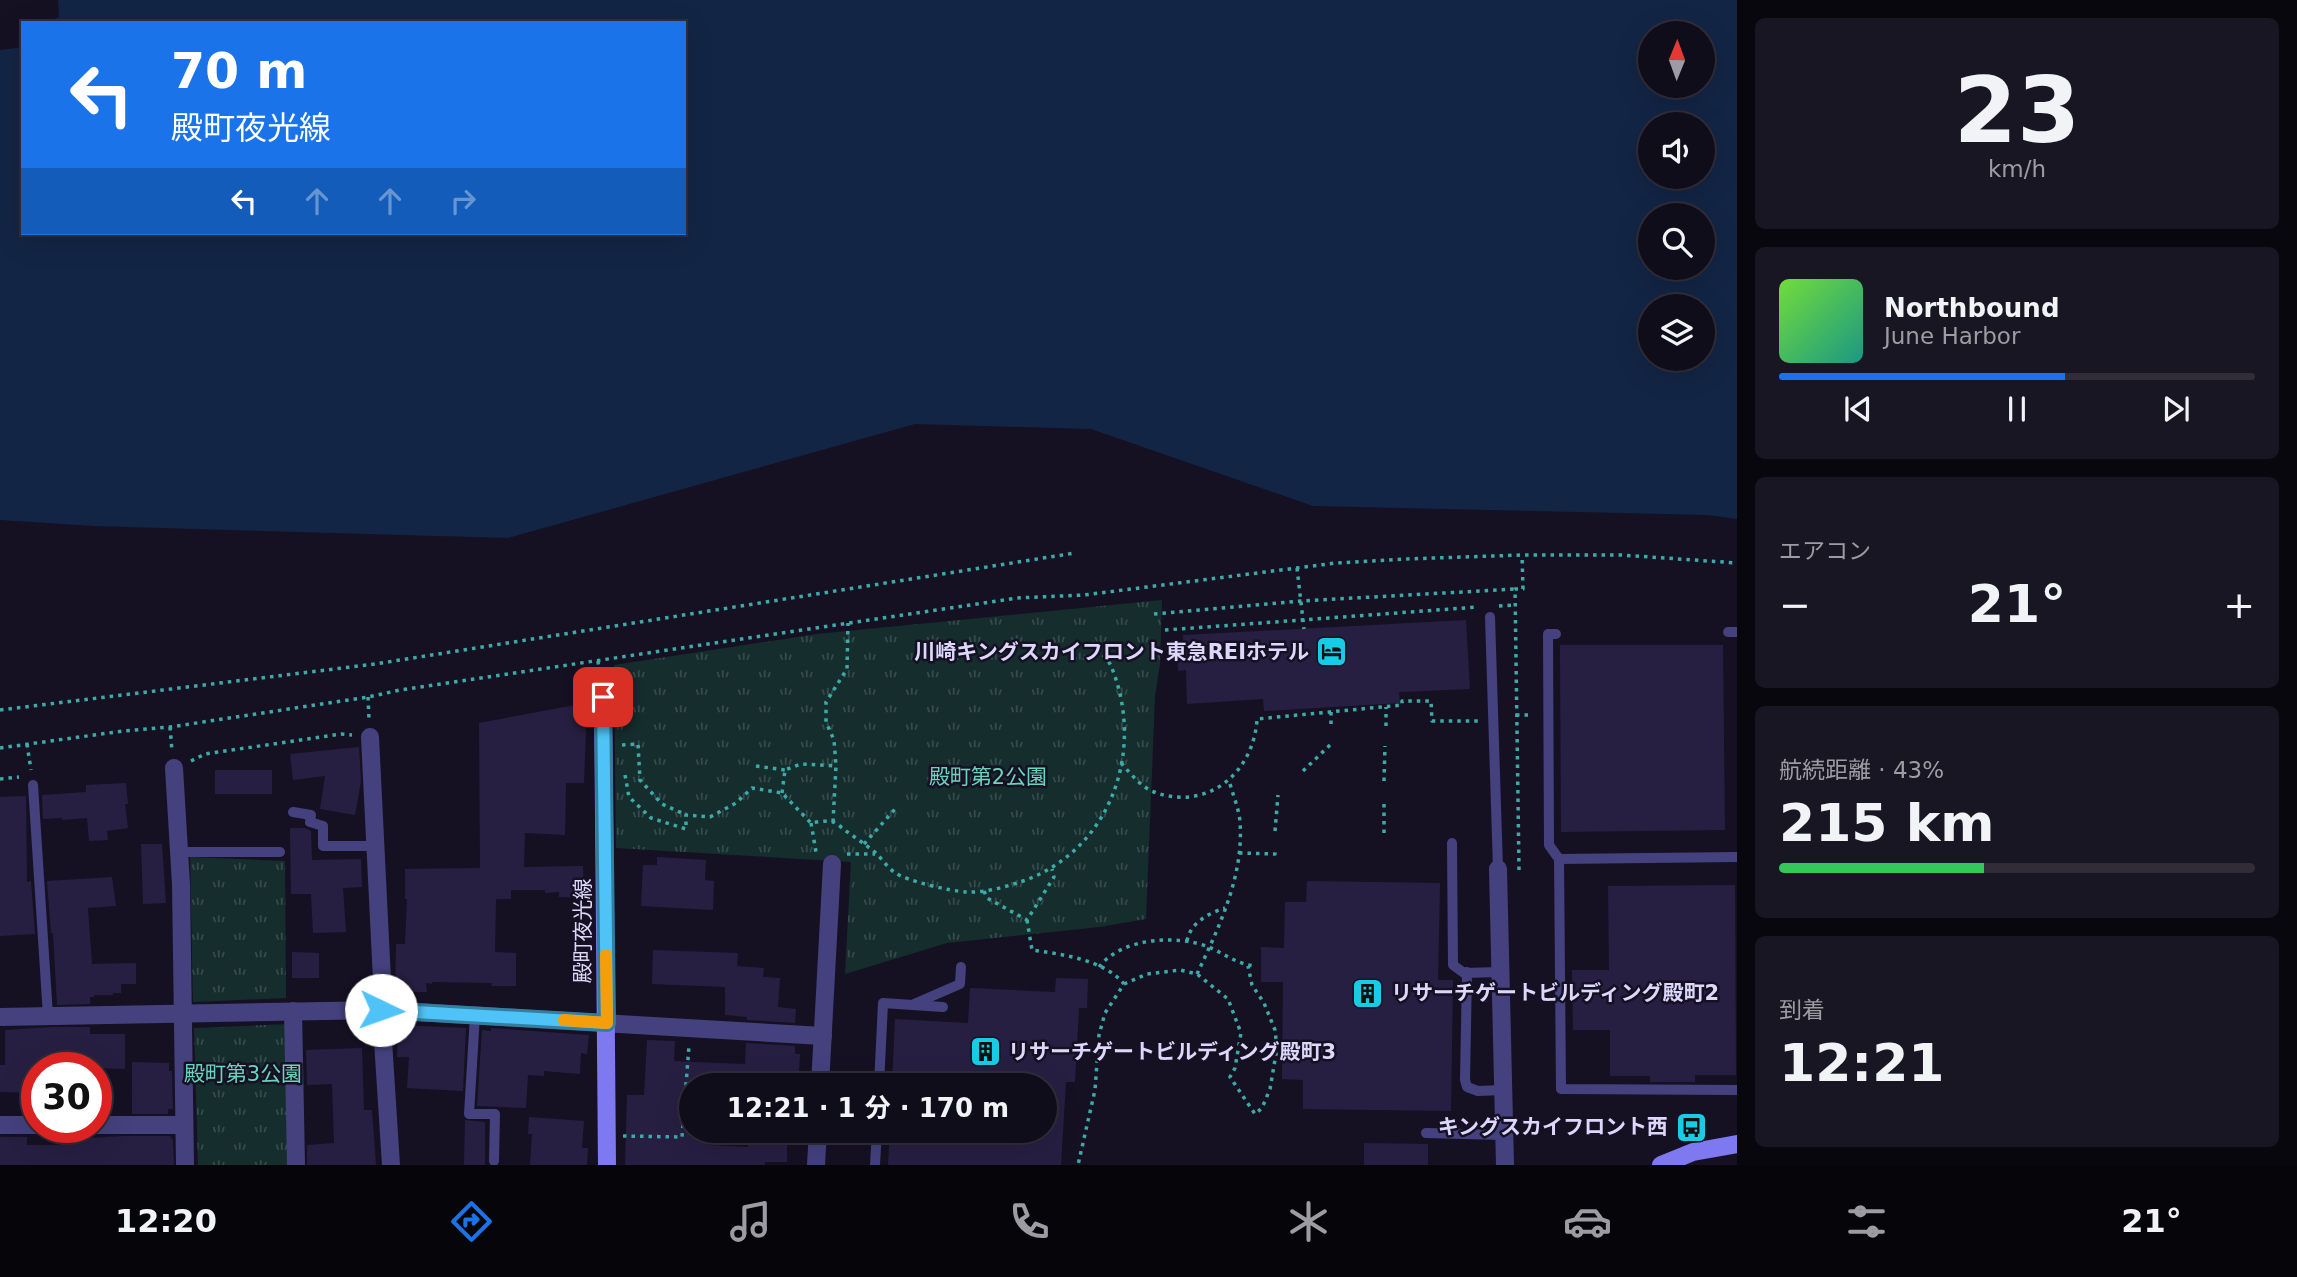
<!DOCTYPE html>
<html lang="ja">
<meta charset="utf-8">
<style>
body{margin:0;font-family:"DejaVu Sans","Noto Sans JP",sans-serif;background:#191623;color:#f1f3f6;height:100vh;display:flex;flex-direction:column;font-size:26px;white-space:nowrap}
*{box-sizing:border-box;margin:0}
p{font-size:23px;color:#9c9ca2}
.icon{flex:none;width:38px;height:38px;fill:none;stroke:currentColor;stroke-width:2;stroke-linecap:round;stroke-linejoin:round}
.map{position:relative;flex:1;overflow:hidden}
.drawer{display:flex;flex-direction:column;gap:18px;padding:18px;background:#09070e;width:560px}
.drawer>*{flex:none}
.top-card{position:absolute;left:21px;top:21px;width:665px;height:214px;border-radius:0px;box-shadow:0 7px 28px #0002,0 0 0 2px #302d39;background:#1a73e8;color:#fff;overflow:hidden}
.needle{width:46px;rotate:1deg}
.tools{position:absolute;left:1638px;top:21px;display:grid;gap:14px}
.tools a{display:grid;place-items:center;width:77px;height:77px;border-radius:50%;background:#100d1a;box-shadow:0 7px 28px #0002,0 0 0 2px #302d39;font-size:35px}
.speed{position:absolute;left:21px;top:1052px;display:flex;gap:14px;font-size:35px;font-weight:700;text-align:center}
.speed>*{display:grid;place-content:center;width:91px;height:91px;border-radius:50%;background:#100d1a;box-shadow:0 7px 28px #0002,0 0 0 2px #302d39;line-height:1}
.speed .limit{border:10px solid #d22;background:#fff;color:#111}
.pin{position:absolute;display:grid;place-items:center;width:60px;height:60px;color:#fff;margin:-30px;border-radius:14px;box-shadow:0 4px 10px #0006}
.me{position:absolute;width:77px;margin:-38px;rotate:93deg;stroke-linejoin:round;filter:drop-shadow(0 0 5px #0008)}
.turn{display:flex;align-items:center;gap:24px;height:147px;padding:0 35px;font-size:32px}
.turn .icon{width:91px;height:91px;stroke-width:2.5}
.turn b{display:block;font-size:49px;line-height:60px}
.lanes{display:flex;align-items:center;height:66px;padding:0 35px;background:#0003;justify-content:center;gap:35px;direction:ltr}
.lanes .off{opacity:.35}
.big{font-size:52px;font-weight:700;line-height:1.1}
.drawer .widget{flex:1;display:flex;flex-direction:column;justify-content:center;gap:10px;min-width:0;padding:0 24px;border-radius:10px;background:#191623}
.drawer .dial{align-items:center;gap:0}
.dial b{font-size:91px;line-height:1}
.song{display:flex;align-items:center;gap:21px}
.cover{width:84px;height:84px;border-radius:10px;background:linear-gradient(135deg,hsl(100 70% 55%),hsl(170 70% 35%))}
.played{height:7px;border-radius:4px;background:linear-gradient(90deg,#1a73e8 60%,#302d39 60%)}
.keys{display:flex;justify-content:space-around;direction:ltr}
.heat{display:flex;justify-content:space-between;align-items:center;font-size:38px;direction:ltr}
.charge{height:10px;border-radius:5px;background:linear-gradient(90deg,#34c759 43%,#302d39 0)}
.trip{position:absolute;left:679px;top:1073px;width:378px;height:70px;border-radius:35px;background:#100d1a;box-shadow:0 7px 28px #0002,0 0 0 2px #302d39;font-weight:700;line-height:70px;text-align:center}
.menu{display:flex;height:112px;justify-content:space-around;align-items:center;background:#06050a;color:#9c9ca2}
.menu .icon{width:49px;height:49px}
.menu .selected{color:#1a73e8}
.menu b{font-size:32px;color:#f1f3f6}
main{display:flex;flex:1;min-height:0}
.map>svg:first-child{display:block}
</style>
<main>
<div class="map">
<svg width="1737" height="1165" viewBox="0 0 1737 1165">
<defs>
<pattern id="grass-tufts" width="24" height="20" patternUnits="userSpaceOnUse" patternTransform="scale(1.75)"><rect width="24" height="20" fill="#152d2d"/><path d="M3 7l-1-3M5 7V3M7 7l1-3M15 17l-1-3M17 17v-4M19 17l1-3" fill="none" stroke="#374b4c"/></pattern>
</defs>
<rect width="100%" height="100%" fill="#151123"/>
<g fill="url(#grass-tufts)">
<polygon points="1162,600 1160,664 1155,696 1146,919 1099,927 947,943 845,974 851,862 616,848 614,665 817,634"/>
<polygon points="190,857 285,861 286,998 193,1002"/>
<polygon points="290,1024 289,1165 198,1165 194,1028"/>
</g>
<path fill="#132545" fill-rule="evenodd" d="M58,0H1737V519L1708,515L1313,506L1091,429L915,424L508,538L94,526L0,520V50L23,47V233H684V23H45L59,17ZM1650,33H1703V86H1650ZM1650,124H1703V177H1650ZM1650,215H1703V268H1650ZM1650,306H1703V359H1650Z"/>
<g fill="#271f42">
<polygon points="1466,620 1470,689 1399,692 1400,703 1264,711 1263,699 1187,704 1186,670 1178,671 1177,648 1184,648 1183,635"/>
<polygon points="1560,645 1723,645 1725,830 1561,832"/>
<polygon points="581,704 586,731 584,783 566,783 565,835 525,833 524,867 583,866 584,898 559,897 559,892 545,893 545,890 511,890 511,899 496,899 495,952 516,953 516,986 491,986 492,983 432,982 432,984 426,983 427,992 395,992 396,944 405,944 407,899 405,899 405,869 480,868 479,723"/>
<polygon points="359,747 361,781 355,815 320,809 325,776 293,780 290,754"/>
<rect x="215" y="770" width="57" height="24"/>
<polygon points="126,783 128,804 125,804 128,828 107,831 108,840 89,841 87,818 62,820 62,818 43,819 42,795 86,792 86,785"/>
<polygon points="26,796 27,882 31,881 35,934 0,936 0,797"/>
<polygon points="290,828 305,828 311,831 312,860 361,859 362,887 343,888 346,932 313,933 311,894 291,894"/>
<polygon points="141,844 162,844 166,903 143,904"/>
<polygon points="657,857 706,860 705,880 714,881 713,910 641,906 643,865 657,865"/>
<polygon points="112,877 116,906 88,908 92,964 136,963 136,984 121,984 121,993 113,993 113,995 94,995 94,997 90,997 90,1004 57,1005 53,933 51,933 47,881"/>
<polygon points="1307,881 1440,883 1438,980 1453,980 1451,1111 1303,1109 1303,1080 1282,1079 1283,982 1261,982 1261,947 1284,948 1285,902 1306,902"/>
<polygon points="1735,885 1736,1075 1695,1075 1695,1082 1650,1082 1650,1076 1610,1076 1610,1030 1573,1030 1572,970 1609,970 1608,886"/>
<polygon points="653,950 738,953 737,966 764,968 763,977 780,978 778,1007 796,1009 795,1023 747,1020 747,1017 725,1015 725,987 652,984"/>
<polygon points="292,952 319,953 319,978 292,978"/>
<polygon points="1056,978 1088,979 1087,1008 1079,1008 1075,1082 1066,1082 1061,1165 888,1165 890,1130 1045,1130 1045,1085 892,1085 895,1019 968,1023 970,988 1055,992"/>
<polygon points="398,1025 466,1028 463,1091 407,1088 409,1057 397,1057"/>
<polygon points="54,1027 90,1027 90,1034 125,1034 125,1069 37,1066 37,1093 0,1092 0,1065 5,1065 5,1030"/>
<polygon points="491,1028 589,1035 587,1054 581,1053 580,1074 544,1071 544,1076 528,1075 526,1108 477,1106 482,1030 491,1031"/>
<polygon points="647,1040 675,1041 674,1061 718,1063 745,1064 746,1043 795,1046 795,1054 800,1054 799,1072 796,1072 795,1085 691,1085 691,1130 709,1130 709,1145 748,1147 749,1138 787,1139 787,1162 765,1162 765,1165 625,1165 627,1095 644,1095"/>
<polygon points="362,1048 364,1110 372,1110 376,1165 307,1165 307,1145 334,1143 332,1084 307,1085 306,1050"/>
<polygon points="132,1062 169,1063 169,1071 172,1071 173,1109 168,1109 168,1114 132,1114"/>
<polygon points="529,1117 584,1121 582,1148 588,1148 587,1165 530,1165 532,1134 528,1134"/>
<polygon points="465,1120 485,1122 485,1165 464,1165"/>
<polygon points="122,1136 170,1136 173,1140 174,1165 0,1165 0,1137 27,1137 27,1145 72,1145 72,1139"/>
<polygon points="1364,1143 1428,1144 1428,1165 1364,1165"/>
</g>
<g fill="none" stroke-linecap="round" stroke-linejoin="round">
<g stroke="#3caba7" stroke-width="3.5" stroke-dasharray="3.5 5" stroke-linecap="butt">
<polyline points="1297,568 1304,629"/>
<polyline points="1499,606 1515,605"/>
<polyline points="1154,614 1301,601 1515,589"/>
<polyline points="1165,630 1478,607"/>
<polyline points="598,661 600,680"/>
<polyline points="368,697 369,719"/>
<polyline points="0,710 375,664 1075,553"/>
<polyline points="1516,715 1532,715"/>
<polyline points="1331,724 1331,712"/>
<polyline points="1386,726 1386,707"/>
<polyline points="170,727 172,751"/>
<polyline points="27,744 31,770"/>
<polyline points="622,745 638,744 640,780 662,804 686,815"/>
<polyline points="0,748 123,731 170,727 368,697 400,690 1017,598 1084,595 1336,563 1406,559 1522,555 1621,555 1737,563"/>
<polyline points="191,761 205,754 341,734 352,735"/>
<path d="M1121,763C1131,774 1141,787 1154,792C1208,812 1254,772 1257,719L1402,705V701H1431L1432,721H1479"/>
<polyline points="756,766 785,770"/>
<polyline points="1303,771 1330,745"/>
<path d="M625,775L629,797L651,818L686,829V815L710,817L736,803L752,788L782,793L811,823C817,822 827,820 833,822C837,823 842,828 846,831C856,838 866,845 876,853C882,859 887,867 894,872C906,881 950,891 966,892C985,893 1005,887 1023,881C1111,850 1146,750 1111,666C1107,657 1097,649 1091,641"/>
<polyline points="0,779 19,777"/>
<polyline points="1384,781 1385,746"/>
<polyline points="782,793 785,770 801,764 836,766"/>
<polyline points="833,822 836,766 834,740 826,722 826,702 847,669 848,623"/>
<polyline points="811,823 816,852"/>
<polyline points="1275,831 1278,795"/>
<polyline points="1384,833 1384,799"/>
<polyline points="864,844 896,808"/>
<polyline points="1239,853 1275,854 1275,849"/>
<polyline points="847,854 875,854"/>
<polyline points="1519,870 1515,589 1523,589 1522,555"/>
<polyline points="984,891 987,898 1027,920 1054,877 1052,869"/>
<path d="M1027,920L1032,950C1061,954 1105,960 1124,984L1105,1013L1099,1035L1095,1090L1078,1165"/>
<path d="M1187,941C1190,923 1209,913 1225,908"/>
<path d="M1099,967C1122,937 1179,934 1211,948C1226,955 1239,965 1256,966"/>
<path d="M1197,974C1219,927 1244,876 1240,822C1239,808 1232,793 1229,780"/>
<polyline points="1124,984 1147,974 1180,970 1197,974 1228,999 1241,1033 1235,1068 1230,1077 1255,1114 1262,1108 1270,1089 1277,1048 1275,1030 1264,1003 1252,985 1248,966"/>
<polyline points="623,1136 682,1137 689,1046"/>
</g>
<g stroke="#45417e" stroke-width="10">
<polyline points="1490,617 1498,869"/>
<polyline points="1728,632 1737,632"/>
<polyline points="1556,634 1548,634 1549,845 1559,859 1737,857"/>
<polyline points="33,785 48,1016"/>
<polyline points="293,812 311,815 310,822 323,826 323,846 374,846"/>
<polyline points="1452,843 1453,965 1464,973 1500,972"/>
<polyline points="179,852 280,852"/>
<polyline points="1559,859 1561,1089 1737,1090"/>
<polyline points="1467,972 1465,1080 1467,1087 1478,1091 1503,1090"/>
<polyline points="914,1004 960,984 961,967"/>
<polyline points="475,1015 469,1114 495,1114 494,1161"/>
<polyline points="879,1085 883,1003 943,1007"/>
<polyline points="1426,1133 1504,1135"/>
<polyline points="875,1165 877,1130"/>
</g>
<g stroke="#45417e" stroke-width="18">
<polyline points="370,737 382,980 381,1010 391,1165"/>
<polyline points="174,768 181,884 185,1165"/>
<polyline points="1498,869 1505,1165"/>
<polyline points="293,1011 296,1165"/>
<polyline points="0,1017 381,1010 823,1036"/>
<polyline points="820,1085 832,864"/>
<polyline points="0,1125 37,1125"/>
<polyline points="96,1125 184,1125"/>
<polyline points="816,1165 818,1130"/>
</g>
<g stroke="#7f79f1" stroke-width="18">
<polyline points="603,697 607,1165"/>
<polyline points="1661,1165 1693,1152 1737,1144"/>
</g>
</g>
<g fill="none" stroke-linecap="round" stroke-linejoin="round">
<defs>
<polyline id="route" points="381,1010 607,1023 603,697"/>
</defs>
<use href="#route" stroke="#337fa1" stroke-width="18"/>
<use href="#route" stroke="#4fc3f7" stroke-width="12"/>
<polyline stroke="#f59e0b" stroke-width="12" points="564,1020 607,1023 606,955"/>
</g>
<defs>
<symbol id="hotel-square" viewBox="-11 -11 22 22"><rect x="-9" y="-9" width="18" height="18" rx="4" fill="#18cce6" stroke="#151123"/><path d="M-6-4.5h1.5V1H6V5H4.5V3h-9V5H-6ZM-4 0a1.8 1.8 0 1 1 3.6 0ZM.5 0V-2.5h3Q6-2.5 6 0Z" fill="#111"/></symbol>
<symbol id="building-square" viewBox="-11 -11 22 22"><rect x="-9" y="-9" width="18" height="18" rx="4" fill="#18cce6" stroke="#151123"/><path d="M-4-6H4V6H1V3H-1V6H-4ZM-2.5-4.3h1.7v1.8h-1.7ZM.8-4.3h1.7v1.8H.8ZM-2.5-1h1.7V.8h-1.7ZM.8-1h1.7V.8H.8Z" fill="#111"/></symbol>
<symbol id="bus-square" viewBox="-11 -11 22 22"><rect x="-9" y="-9" width="18" height="18" rx="4" fill="#18cce6" stroke="#151123"/><path d="M-5-6H5V4H4V6H2V4H-2V6H-4V4H-5ZM-3.5-4V0h7V-4ZM-3.5 1.2v1.5H-2V1.2ZM2 1.2v1.5H3.5V1.2Z" fill="#111"/></symbol>
</defs>
<g fill-rule="evenodd">
<use href="#hotel-square" x="1314" y="634" width="35" height="35"/>
<use href="#building-square" x="1350" y="976" width="35" height="35"/>
<use href="#building-square" x="968" y="1034" width="35" height="35"/>
<use href="#bus-square" x="1674" y="1110" width="35" height="35"/>
</g>
<g text-anchor="middle" stroke-width="5" stroke-linejoin="round" paint-order="stroke">
<g font-size="21" font-weight="bold" fill="#ddd8fb" stroke="#151123" text-anchor="end">
<text x="1309" y="659">川崎キングスカイフロント東急REIホテル</text>
<text x="1391" y="1000" text-anchor="start">リサーチゲートビルディング殿町2</text>
<text x="1008" y="1059" text-anchor="start">リサーチゲートビルディング殿町3</text>
<text x="1668" y="1134">キングスカイフロント西</text>
</g>
<g font-size="21" fill="#6bd4bc" stroke="#151123">
<text x="988" y="784">殿町第2公園</text>
<text x="243" y="1081">殿町第3公園</text>
</g>
<g font-size="21" fill="#ddd8fb" stroke="#151123">
<text transform="translate(583 931) rotate(-90)" y="7">殿町夜光線</text>
</g>
</g>
</svg>
<div class="tools">
<a><svg class="needle" viewBox="-14 -14 28 28"><path d="M0-13l5 13h-10z" fill="#e53935"/><path d="M0 13l5-13h-10z" fill="#9c9ca2"/></svg></a>
<a><svg class="icon" aria-label="sound" viewBox="0 0 24 24"><path d="M4 9h4l5-4v14l-5-4H4zM17 9q2 3 0 6"/></svg></a>
<a><svg class="icon" aria-label="search" viewBox="0 0 24 24"><circle cx="10" cy="10" r="6"/><path d="M15 15l6 6"/></svg></a>
<a><svg class="icon" aria-label="layers" viewBox="0 0 24 24"><path d="M12 4l9 5-9 5-9-5zM3 14l9 5 9-5"/></svg></a>
</div>
<div class="speed"><div class="limit">30</div></div>
<div class="pin" style="left:603px;top:697px;background:#d93025"><svg class="icon" aria-label="arrive" viewBox="0 0 24 24"><path d="M6 21V4h12l-3 4 3 4H6"/></svg></div>
<svg class="me" style="left:381px;top:1010px" viewBox="-20 -20 40 40"><circle r="19" fill="#fff"/><path d="M0-13L10 11 0 6-10 11z" fill="#4fc3f7"/></svg>
<div class="trip">12:21 · 1 分 · 170 m</div>
<div class="top-card">
<div class="turn"><svg class="icon" aria-label="left" viewBox="0 0 24 24"><path d="M17 20v-9H6M10 6l-5 5 5 5"/></svg><div><b>70 m</b>殿町夜光線</div></div>
<div class="lanes"><svg class="icon" aria-label="left" viewBox="0 0 24 24"><path d="M17 20v-9H6M10 6l-5 5 5 5"/></svg><svg class="icon off" aria-label="ahead" viewBox="0 0 24 24"><path d="M12 20V5M6 11l6-6 6 6"/></svg><svg class="icon off" aria-label="ahead" viewBox="0 0 24 24"><path d="M12 20V5M6 11l6-6 6 6"/></svg><svg class="icon off" aria-label="right" viewBox="0 0 24 24"><path d="M7 20v-9h11M14 6l5 5-5 5"/></svg></div>
</div>
</div>
<section class="drawer">
<div class="widget dial"><b>23</b><p>km/h</p></div>
<div class="widget">
<div class="song"><i class="cover"></i><div><b>Northbound</b><p>June Harbor</p></div></div>
<div class="played"></div>
<div class="keys"><svg class="icon" aria-label="previous" viewBox="0 0 24 24"><path d="M18 5L8 12l10 7zM5 5v14"/></svg><svg class="icon" aria-label="pause" viewBox="0 0 24 24"><path d="M8 5v14M16 5v14"/></svg><svg class="icon" aria-label="next" viewBox="0 0 24 24"><path d="M6 5l10 7-10 7zM19 5v14"/></svg></div>
</div>
<div class="widget"><p>エアコン</p>
<div class="heat"><a>−</a><b class="big">21°</b><a>+</a></div>
</div>
<div class="widget"><p>航続距離 · 43%</p><b class="big">215 km</b><div class="charge"></div></div>
<div class="widget"><p>到着</p><b class="big">12:21</b></div>
</section>
</main>
<nav class="menu">
<b>12:20</b>
<svg class="icon selected" aria-label="directions" viewBox="0 0 24 24"><path d="M12 3l9 9-9 9-9-9zM9 14v-3h6M13 9l2 2-2 2"/></svg>
<svg class="icon" aria-label="music" viewBox="0 0 24 24"><path d="M9 18V5l10-2v13"/><circle cx="6" cy="18" r="3"/><circle cx="16" cy="16" r="3"/></svg>
<svg class="icon" aria-label="phone" viewBox="0 0 24 24"><path d="M5 4h4l2 5-3 2q2 4 5 5l2-3 5 2v4C11 20 4 13 5 4z"/></svg>
<svg class="icon" aria-label="climate" viewBox="0 0 24 24"><path d="M12 3v18M4 7l16 10M4 17L20 7"/></svg>
<svg class="icon" aria-label="car" viewBox="0 0 24 24"><path d="M5 17H2v-5l4-1 3-4h7l3 4 3 1v5h-3M9 17h6M6 11h13"/><circle cx="7" cy="17" r="2"/><circle cx="17" cy="17" r="2"/></svg>
<svg class="icon" aria-label="filters" viewBox="0 0 24 24"><path d="M4 7h16M4 17h16"/><circle cx="9" cy="7" r="2"/><circle cx="15" cy="17" r="2"/></svg>
<b>21°</b>
</nav>
